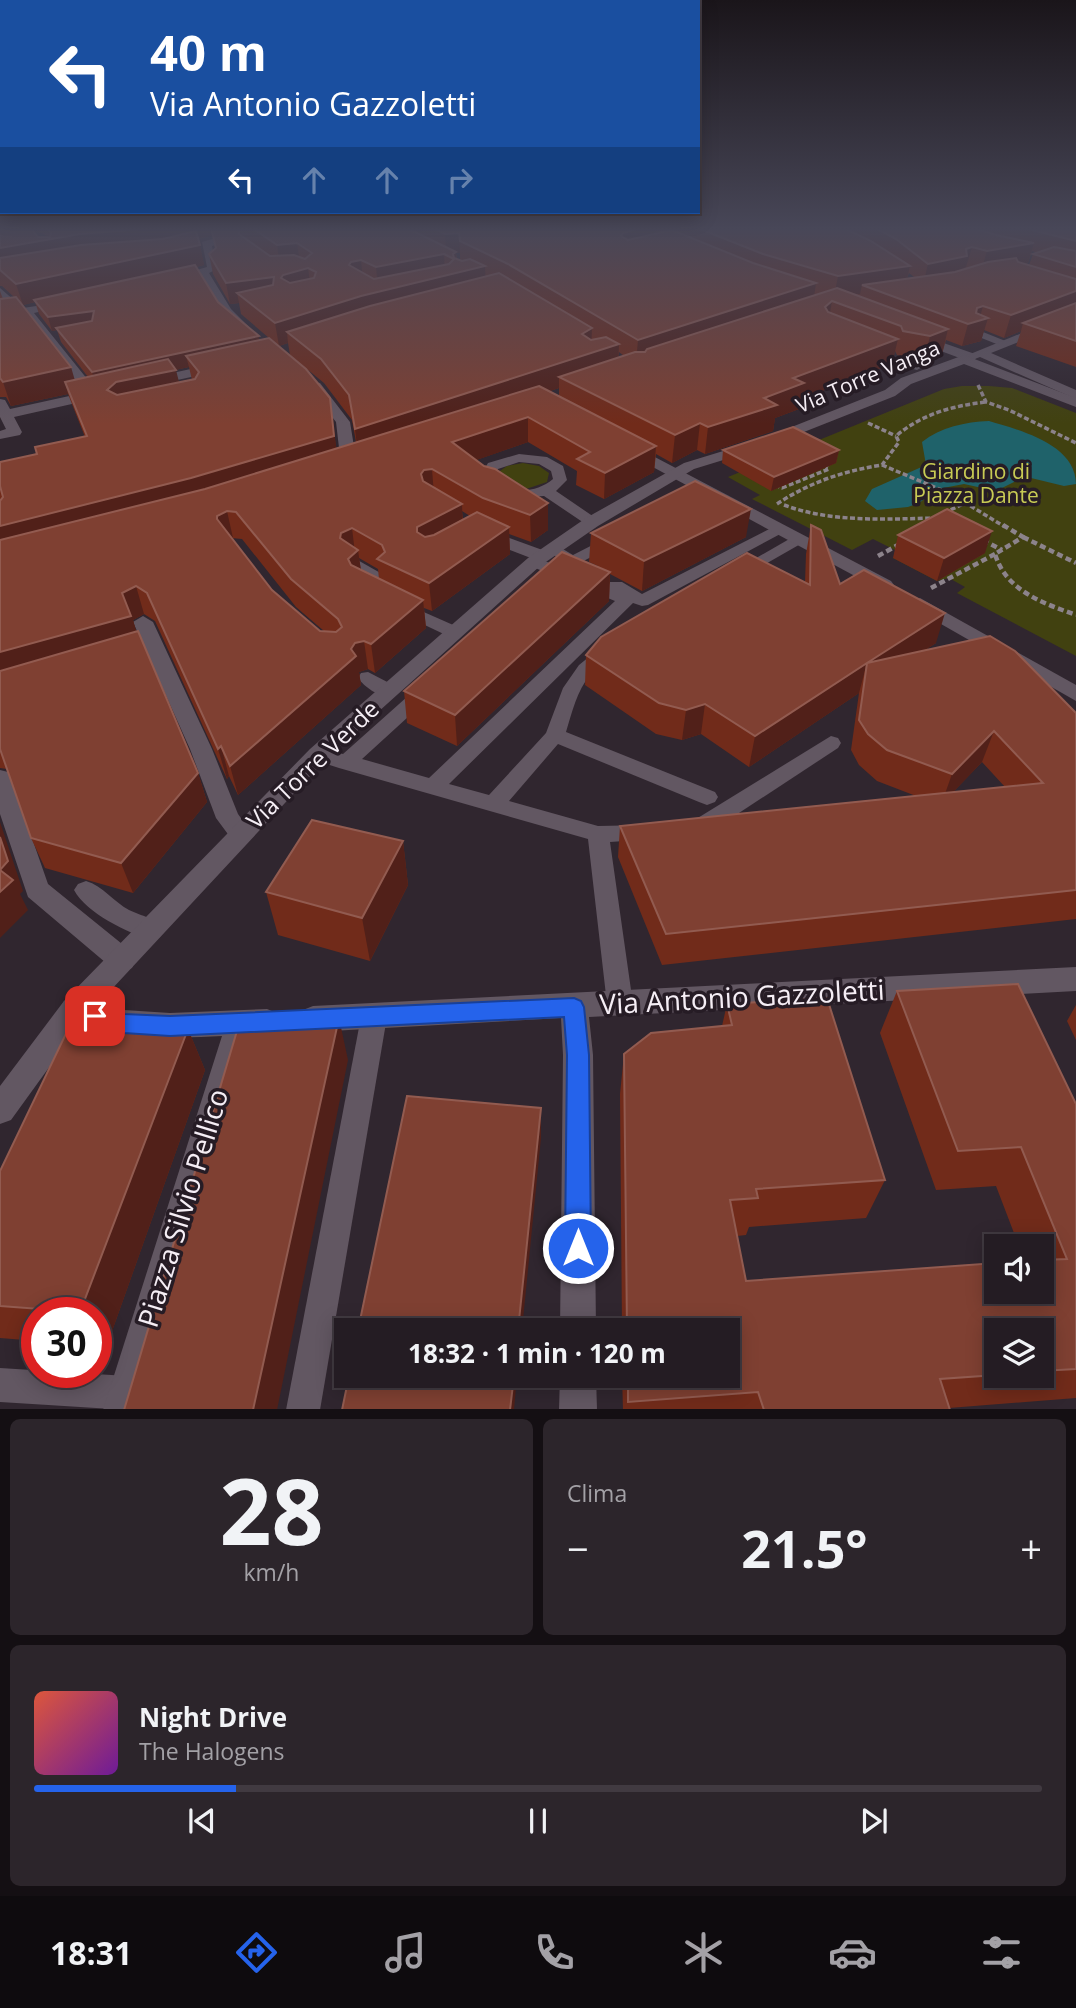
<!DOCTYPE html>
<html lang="it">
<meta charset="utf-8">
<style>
body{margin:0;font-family:"Open Sans",sans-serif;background:#2c252b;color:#f1f3f6;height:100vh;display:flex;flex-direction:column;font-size:26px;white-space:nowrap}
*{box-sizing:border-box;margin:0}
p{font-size:23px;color:#a3a1a6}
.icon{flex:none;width:38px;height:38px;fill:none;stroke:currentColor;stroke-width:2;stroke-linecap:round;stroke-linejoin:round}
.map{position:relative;height:1409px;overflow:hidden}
.panel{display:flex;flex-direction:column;gap:10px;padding:10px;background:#140f13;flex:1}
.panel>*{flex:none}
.top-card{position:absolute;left:0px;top:0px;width:700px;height:214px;box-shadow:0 4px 18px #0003,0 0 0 2px #413a41;background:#1a4fa0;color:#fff;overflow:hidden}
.controls{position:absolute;left:984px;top:1234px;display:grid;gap:14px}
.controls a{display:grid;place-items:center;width:70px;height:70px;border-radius:0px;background:#241c23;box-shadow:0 4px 18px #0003,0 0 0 2px #413a41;font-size:35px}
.speed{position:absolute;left:21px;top:1297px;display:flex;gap:14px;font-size:35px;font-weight:700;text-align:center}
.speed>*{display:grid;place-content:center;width:91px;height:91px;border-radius:50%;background:#241c23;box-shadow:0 4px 18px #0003,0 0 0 2px #413a41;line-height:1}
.speed .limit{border:10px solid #d22;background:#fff;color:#111}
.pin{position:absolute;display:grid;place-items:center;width:60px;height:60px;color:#fff;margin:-30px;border-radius:14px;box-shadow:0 4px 10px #0006}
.me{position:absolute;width:77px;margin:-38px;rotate:0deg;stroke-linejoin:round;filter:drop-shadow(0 0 5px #0008)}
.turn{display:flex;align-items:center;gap:24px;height:147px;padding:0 35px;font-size:32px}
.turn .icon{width:91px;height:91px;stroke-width:2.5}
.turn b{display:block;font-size:49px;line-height:60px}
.lanes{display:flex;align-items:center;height:66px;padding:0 35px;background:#0003;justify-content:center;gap:35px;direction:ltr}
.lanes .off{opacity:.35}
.big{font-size:52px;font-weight:700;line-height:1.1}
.panel .widget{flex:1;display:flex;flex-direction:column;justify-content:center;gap:10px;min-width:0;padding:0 24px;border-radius:10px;background:#2c252b}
.panel .dial{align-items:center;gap:0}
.dial b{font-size:91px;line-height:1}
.song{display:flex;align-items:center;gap:21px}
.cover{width:84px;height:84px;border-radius:10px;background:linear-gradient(135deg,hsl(10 70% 55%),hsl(280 70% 35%))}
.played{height:7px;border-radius:4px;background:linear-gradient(90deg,#2563eb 20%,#413a41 20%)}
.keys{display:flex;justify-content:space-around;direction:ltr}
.heat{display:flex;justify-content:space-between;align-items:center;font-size:38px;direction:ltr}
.panel .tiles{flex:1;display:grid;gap:10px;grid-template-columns:1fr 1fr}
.widget:last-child{grid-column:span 2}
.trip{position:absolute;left:334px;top:1318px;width:406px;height:70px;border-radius:0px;background:#241c23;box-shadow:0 4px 18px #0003,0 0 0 2px #413a41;font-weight:700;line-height:70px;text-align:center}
.menu{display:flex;height:112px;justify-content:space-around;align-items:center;background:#0e0b0e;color:#a3a1a6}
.menu .icon{width:49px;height:49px}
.menu .active{color:#2563eb}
.menu b{font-size:32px;color:#f1f3f6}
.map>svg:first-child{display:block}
</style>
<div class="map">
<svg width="1076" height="1410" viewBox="0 0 1076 1410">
<rect width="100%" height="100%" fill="#30262f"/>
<g fill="#414110">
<polygon points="989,386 1012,388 1076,413 1076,656 957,593 965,587 949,578 937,581 893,558 901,553 873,539 852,550 752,499 760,495 728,477 944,389 962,386"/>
<polygon points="523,463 539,466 549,473 547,482 526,489 497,473 507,466"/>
</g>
<path fill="#1f626a" d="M989,421C1019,430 1076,444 1076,484L1064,486L1031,478L1020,479L996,491L964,484L938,489L919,503L908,507L877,510L865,501L872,489L926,465L922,442C941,427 965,422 989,421Z"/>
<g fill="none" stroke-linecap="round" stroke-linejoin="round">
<g stroke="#8c838b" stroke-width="3.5" stroke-dasharray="5 2.5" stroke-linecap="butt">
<polyline points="978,385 986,402 1009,410 1076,443"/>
<polyline points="868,423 896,436"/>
<polyline points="882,465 951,494 1005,527"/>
<polyline points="775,485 782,488 829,469 826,467"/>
<path d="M777,504C810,482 844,471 882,465L899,442L896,436C922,414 952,406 986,402"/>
<path d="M784,505C832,523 888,519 938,518"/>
<polyline points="944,513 965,503"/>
</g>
<g stroke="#8c838b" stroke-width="4.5" stroke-dasharray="6 3.5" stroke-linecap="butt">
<path d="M1003,525L1023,537L995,554C1006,591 1043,603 1076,615"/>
<polyline points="1023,537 1076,563"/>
<polyline points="983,540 1002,550"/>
<polyline points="878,556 898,545"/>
<polyline points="931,588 995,554"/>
</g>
<g fill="#625762" fill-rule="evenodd">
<polygon points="978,330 1008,342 1010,344 1004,347 974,335 972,333"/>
<path d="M519,454L547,457L563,466L567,480L556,491L597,519L600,522L597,525H587L544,496L512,498L487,490L478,480L488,463ZM519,462L539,464L551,471L553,479C535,494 510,494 492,479L498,469Z"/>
<path d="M779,524L787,529L784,532L648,605L642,606L633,603L449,784L489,795L546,733L563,688L579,665L600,648H612L615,652C608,661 598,666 590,675C577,691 572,712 566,732L715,792L718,797L715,802L707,805L699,802L558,744L509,801L598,826L646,825L654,827L657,833L654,839L610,842L633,1004L629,1012L620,1015L611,1012L607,1004L588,839L339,768L311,759L308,754L311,749L318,747L343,754L417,688H431L433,692L431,696L362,759L429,778L615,601L528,565L526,562L528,559H540L608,587L610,582H622L642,594Z"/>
<polygon points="798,534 804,536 806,539 804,542 746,575 734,575 732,572"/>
<polygon points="612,535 620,540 618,543 572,567 566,565 548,550 556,545 573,555"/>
<path d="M354,558L384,575L386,579C380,587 366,593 356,591L354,587L366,578L346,563Z"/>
<polygon points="401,602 460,628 463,632 460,636 448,636 395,611 392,607 395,603"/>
<polygon points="831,736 838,738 841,743 838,748 704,836 696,838 688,836 685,830 688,824"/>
<path d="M86,881C103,886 114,902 129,910C141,916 157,918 163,930L160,937L151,940C127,932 87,914 74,890L78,884Z"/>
<polygon points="374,1006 383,1009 387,1017 320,1410 286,1410 361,1017 365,1009"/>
<polygon points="0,1368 127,1376 139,1381 144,1393 139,1405 128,1410 0,1402"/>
</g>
<g fill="#625762" fill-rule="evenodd">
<polygon points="240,231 244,232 244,236 212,246 217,269 209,273 231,309 250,328 244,332 222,314 199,275 171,282 165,279 207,267 202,242"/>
<polygon points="0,288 23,308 69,301 69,305 34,313 96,390 105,394 103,397 14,417 22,432 20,435 0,439 0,431 6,429 0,417 0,399 5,400 10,409 83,393 24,316 0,320 0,312 11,310 0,298"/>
<polygon points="900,357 922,363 924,366 917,370 895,364 893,361"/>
<polygon points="218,363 223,364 223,370 150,386 143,382 145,379"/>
<polygon points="315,382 320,383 350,422 357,465 354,468 344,468 341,465 336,422 308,386"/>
<polygon points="482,528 548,552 551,556 548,560 536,560 476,537 473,533"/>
<polygon points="143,616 153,622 212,749 238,814 253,835 249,841 241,844 233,841 216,818 190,749 133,622"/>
<path d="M368,672L395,686L398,691L395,696C382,699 366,689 358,678L361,673Z"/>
<polygon points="0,770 8,772 11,778 48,884 132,952 135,960 132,968 122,971 112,968 28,897 0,814"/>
</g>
<g fill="#625762" fill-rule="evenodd">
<polygon points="27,227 52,227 0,237 0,231"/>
<polygon points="918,334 975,354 976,357 975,360 965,360 914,341 914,335"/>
<polygon points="630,444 891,581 894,585 885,590 879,589 625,452 622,449 625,446"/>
<polygon points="920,598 1076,685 1076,701 913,608 911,604"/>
<polygon points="1076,967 1076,991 589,1017 593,1055 596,1330 560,1330 563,1055 561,1018 313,1032 303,1028 299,1019 303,1010 313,1006"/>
<path d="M74,998L124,1010L170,1013L267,1009L277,1013L281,1022L277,1031L251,1035L141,1410H103L222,1036C167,1039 116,1038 64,1019L60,1010L64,1001Z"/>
<polygon points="560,1376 596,1376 597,1410 559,1410"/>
</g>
<polygon fill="#625762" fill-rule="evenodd" points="1076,311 1076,319 991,353 1076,390 1076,399 980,357 964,363 958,359"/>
<polygon fill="#625762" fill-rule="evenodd" points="964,355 1076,398 1076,407 964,364 911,384 895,396 766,447 694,469 598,526 540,566 326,759 84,1019 11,1120 0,1124 0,1086 64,1001 310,749 528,558 586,518 684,463 756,441 885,390 901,378"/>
</g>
<g fill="#712b1a" fill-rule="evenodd">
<path d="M0,227L38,237H47L44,234L38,232L36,227H1076V367L1016,346L1021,331L1004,338L984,330L981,341L962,346L946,340L942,354L924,361L897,355L895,351L892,364L801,399L799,409L775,418L773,431L705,454L697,450L672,463L656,454L654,472L604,499L576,485L577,471L528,442L476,460L548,530L531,542L509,534L510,554L432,611L424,608L426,628L375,673L368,669L359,672L361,685L238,795L229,776L227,779L155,621L144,614L133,620L136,632L198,773L207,802L133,893L45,868L31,838L7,769L0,768V462L37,454L85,437L68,394L11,406L6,397H0V291L3,299L14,297L2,286H0ZM213,235L215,248L209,254L213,274L230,304L239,303L241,314L269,338L259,340L218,302L196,267L204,265L198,239ZM1032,251L1038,253L1033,254L1029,265L1025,264L1028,263ZM456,253H460V260L457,259ZM909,273L914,277L907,278ZM35,302L39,314L52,331L57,330L61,342L88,377L75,380L23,305ZM288,343L290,355L279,346ZM619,352L624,356L618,358ZM189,367L192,380L179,383L175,370ZM307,369L324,383L352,420L356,442L336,448L330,398ZM559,388V396L550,391ZM462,511L470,516L463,520ZM231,538L242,539L296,607L324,631H320L272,590ZM359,558L378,569L379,579L361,570Z"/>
<polygon points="723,450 839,450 836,463 771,491 722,463"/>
<path d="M811,525L840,584L936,643L925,650L1076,713V919L662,965L618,857L620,826L916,796L877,781L859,765L851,750L859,693L749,767L701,734L682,740L656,734L585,685L586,655L805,583L806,554ZM982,762L1005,787L953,792Z"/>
<polygon points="591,533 746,537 642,591 610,574 609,601 457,746 407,723 404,691 598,566 589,562"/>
<polygon points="898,535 985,553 937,581 893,558"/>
<polygon points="403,841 408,885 370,961 278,935 266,892"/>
<path d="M897,991L1076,1104V1398L949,1408L950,1410H623L622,1376H728V1330H622L620,1094L624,1054L722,1026L727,1004L885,1180L866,1218L749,1227L746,1235L737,1236L746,1281L1041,1292V1246H1019L996,1186L936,1190L880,1033ZM996,1330H1041V1376H996Z"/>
<polygon points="1076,1005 1076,1040 1067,1021"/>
<polygon points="188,1029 205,1070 106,1348 96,1347 96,1312 37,1312 37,1341 0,1338 0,1171"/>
</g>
<g fill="#512019">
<polygon points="165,227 239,227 242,246 239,234 239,228 167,247 0,269 0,248 80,234"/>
<polygon points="406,227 421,227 421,233 407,234"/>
<polygon points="643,227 655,227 654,243 622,252 621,236 623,233"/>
<polygon points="459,233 460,253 456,253 457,273 485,266 486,287 287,332 288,343 279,346 275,323 361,296 454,274 454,259 446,254 445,234"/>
<polygon points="297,243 300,263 280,265 277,245"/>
<polygon points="1034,243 1028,263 981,271 987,251"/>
<polygon points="200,245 204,265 36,302 34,300 35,302 23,305 16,284"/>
<polygon points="972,247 966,267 964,268 962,277 923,285 928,264"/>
<polygon points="444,254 445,274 378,288 376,267"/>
<polygon points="361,260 363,280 349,265 351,262"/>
<polygon points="910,266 905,287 862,285 860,294 834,297 838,276"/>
<polygon points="308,268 311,289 286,296 281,278 283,275"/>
<polygon points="274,277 278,298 237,293 239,303 230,304 226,283"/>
<polygon points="816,283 813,304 636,363 638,340"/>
<polygon points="1076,291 1076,309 1023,323 1021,331 1004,338 1011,315"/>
<polygon points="832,301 828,325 825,307"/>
<polygon points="983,306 979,321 988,318 981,341 962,346 968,324 977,308"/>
<polygon points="94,311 98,325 56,328 57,330 52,331 48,317"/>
<polygon points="592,328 591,352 619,344 618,368 559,377 559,388 358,455 355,429 582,334"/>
<polygon points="948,329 942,354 924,361 930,336"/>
<polygon points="259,336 261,351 186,356 189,367 137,378 176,370 182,394 122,406 96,387 92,372"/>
<polygon points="898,339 892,364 801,399 799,409 775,418 773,431 705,454 708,427 764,398 793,378"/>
<polygon points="71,367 78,391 65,382 68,394 11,406 3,382"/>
<polygon points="330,398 338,461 0,556 0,526"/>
<polygon points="528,417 528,442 454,468 452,442"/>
<polygon points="700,423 697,450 672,463 675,435"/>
<polygon points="656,446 654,472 604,499 605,473"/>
<polygon points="839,450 836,463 771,491 774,477"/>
<polygon points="432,469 434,495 426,497 421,474 424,470"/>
<polygon points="548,503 548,530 531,542 530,515"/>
<polygon points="462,504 463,531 420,559 417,527"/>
<polygon points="751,509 746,537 642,591 644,561"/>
<polygon points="227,511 233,538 224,543 217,519 217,516"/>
<polygon points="509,527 510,554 432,611 429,583"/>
<polygon points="352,528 355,553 358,550 362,578 344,565 341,533"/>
<polygon points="992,531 985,553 937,581 944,558"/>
<polygon points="610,572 609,601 457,746 455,715"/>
<polygon points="136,586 144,614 133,620 140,644 0,685 0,652"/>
<polygon points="423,600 426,628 375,673 371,644"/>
<polygon points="945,613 936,643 863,690 867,663"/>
<polygon points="364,641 368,669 359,672 361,685 238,795 230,766 351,649 355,643"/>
<polygon points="867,663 859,693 749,767 755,736"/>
<polygon points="705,704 701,734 682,740 686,710"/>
<polygon points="994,731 982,762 941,805 952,774"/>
<polygon points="221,746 229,776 227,779 218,749"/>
<polygon points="198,773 207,802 133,893 121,863"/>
<polygon points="0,822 23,891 20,894 28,910 0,938"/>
<polygon points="403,841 408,885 370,961 362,918"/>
<polygon points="339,1018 348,1060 277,1410 253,1410"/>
<polygon points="188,1029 205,1070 106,1348 96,1335 96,1312 80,1312"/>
<polygon points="541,1108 541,1138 522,1330 518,1330"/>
<polygon points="514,1376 517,1376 514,1410 510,1410"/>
</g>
<g fill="#7f4032" stroke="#925b50" stroke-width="2" fill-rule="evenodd">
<polygon points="0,227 30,227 38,237 50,237 51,233 47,227 165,227 80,234 0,248"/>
<path d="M215,227H239V234L270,256L294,255L305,259L312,253L297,243L277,245L251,227H405L456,252L453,254L454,258L462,261L470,259L485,266L361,296L275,323L237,293L273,285L274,277L226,283L209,254L216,248L211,228ZM444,254L454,259L449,264L374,279L349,265L351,262L361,260L376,267ZM308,268L316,272L314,278L290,283L281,278L283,275Z"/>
<polygon points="430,227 643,227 623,233 621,236 628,240 672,230 753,263 816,283 638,340 508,264 460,241 459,233 445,234"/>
<polygon points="695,227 842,227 871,241 910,266 838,276 763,254"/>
<polygon points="874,227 970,227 996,235 1034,243 987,251 972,247 966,249 967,256 928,264 896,239"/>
<polygon points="1020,227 1076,227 1076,241"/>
<polygon points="196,231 200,245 16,284 0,270 0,258 81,245 163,239"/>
<polygon points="1054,247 1076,251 1076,267 1033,254"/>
<polygon points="1016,258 1018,262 1076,279 1076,291 1011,315 983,306 977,308 976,313 988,318 968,324 862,285 955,272 988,262"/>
<polygon points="195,265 218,302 259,336 92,372 56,328 92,321 94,311 48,317 34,300"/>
<polygon points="499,273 592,328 582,334 591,340 606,337 619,344 355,429 349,395 321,359 287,332 370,306"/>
<polygon points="837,288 948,329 930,336 903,331 901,326 832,301 825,307 828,312 898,339 793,378 804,383 764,398 777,405 708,427 700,423 675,435 559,377 635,352 645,352 647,349"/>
<polygon points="16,297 71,367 3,382 0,378 0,299"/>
<polygon points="1076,303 1076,341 1023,323"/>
<polygon points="269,338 306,369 330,398 334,436 191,478 0,526 0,501 3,497 0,486 0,462 37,454 35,447 87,436 65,382 168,359 176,370 116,382 107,390 117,395 195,379 199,372 186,356"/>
<path d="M539,386L656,446L605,473L577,459L590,452L528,417L452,442L484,466L495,469L548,503L530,515L483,498L432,469L424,470L421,474L423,481L462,504L417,527V532L425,537L434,535L477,512L509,527L429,583L377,559L385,552L382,545L352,528L341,533L340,538L358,550L348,559L351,565L423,600L371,644L364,641L355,643L351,649L356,656L230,766L221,746L218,749L147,593L136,586L122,593L131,616L0,652V540L205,489ZM227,511L236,512L291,579L338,619L342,627L336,632L320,631L272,590L217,519V516Z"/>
<polygon points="793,427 839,450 774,477 723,450"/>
<polygon points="695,481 751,509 644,561 591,533"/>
<polygon points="947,509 992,531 944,558 898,535"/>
<polygon points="811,525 821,530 840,584 864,570 945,613 867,663 990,636 1015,651 1076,713 1076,890 666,934 620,826 1043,783 994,731 952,774 887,750 868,734 859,720 867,663 755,736 705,704 686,710 659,703 586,655 601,637 747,553 810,585"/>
<polygon points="562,552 610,572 455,715 404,691"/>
<polygon points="138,631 198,773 121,863 31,838 0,749 0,671"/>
<polygon points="312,820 403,841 362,918 266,892"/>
<polygon points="0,837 8,861 0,870"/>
<polygon points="0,870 13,880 0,892"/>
<polygon points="1018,984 1076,1104 1076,1369 1041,1371 1041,1330 996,1330 996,1375 940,1379 950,1410 764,1410 758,1392 628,1402 628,1376 728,1376 728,1330 627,1330 624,1054 651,1033 732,1025 727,1004 827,998 885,1180 756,1189 758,1198 730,1200 746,1281 996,1263 996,1292 1041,1292 1041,1260 1067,1259 1021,1147 958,1151 897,991"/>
<polygon points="242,1014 339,1018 253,1410 124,1410"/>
<polygon points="73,1019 188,1029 80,1312 0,1306 0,1171"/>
<polygon points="407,1096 541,1108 518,1330 358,1330"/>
<polygon points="349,1376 514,1376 510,1410 342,1410"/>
</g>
<linearGradient id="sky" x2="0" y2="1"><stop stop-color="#1a151a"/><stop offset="0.54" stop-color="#484758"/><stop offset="1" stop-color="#484758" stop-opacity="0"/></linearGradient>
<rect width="1076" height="424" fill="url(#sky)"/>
<polygon fill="#2563eb" stroke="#184099" stroke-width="2" points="574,998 581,1001 584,1007 589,1055 591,1248 587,1257 578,1260 569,1257 565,1248 567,1055 564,1017 170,1036 124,1033 87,1022 84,1016 87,1009 95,1006 124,1014 170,1016"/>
<g text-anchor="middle" stroke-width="7" stroke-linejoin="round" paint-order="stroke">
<g font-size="21" fill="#f5eef5" stroke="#261c25">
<text transform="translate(868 377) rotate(-23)" y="7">Via Torre Vanga</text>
</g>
<g font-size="21" fill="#c8cb54" stroke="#261c25">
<text x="976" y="479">Giardino di<tspan x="976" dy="24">Piazza Dante</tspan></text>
</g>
<g font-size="24" fill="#f5eef5" stroke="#261c25">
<text transform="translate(313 765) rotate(-44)" y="8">Via Torre Verde</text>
</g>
<g font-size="28" fill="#f5eef5" stroke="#261c25">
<text transform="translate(742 997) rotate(-3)" y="10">Via Antonio Gazzoletti</text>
<text transform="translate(183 1208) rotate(-73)" y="10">Piazza Silvio Pellico</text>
</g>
</g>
</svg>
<div class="controls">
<a><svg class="icon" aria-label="sound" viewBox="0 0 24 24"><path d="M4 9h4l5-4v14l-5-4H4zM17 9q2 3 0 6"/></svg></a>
<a><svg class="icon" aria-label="layers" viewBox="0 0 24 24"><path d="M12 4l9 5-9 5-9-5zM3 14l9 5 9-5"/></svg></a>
</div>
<div class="speed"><div class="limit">30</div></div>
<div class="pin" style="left:95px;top:1016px;background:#d93025"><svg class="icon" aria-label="arrive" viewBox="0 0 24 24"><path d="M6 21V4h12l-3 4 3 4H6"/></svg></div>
<svg class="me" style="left:578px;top:1248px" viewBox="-20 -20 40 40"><circle r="17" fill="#2563eb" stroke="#fff" stroke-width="3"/><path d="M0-11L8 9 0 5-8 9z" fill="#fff"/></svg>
<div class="trip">18:32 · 1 min · 120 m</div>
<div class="top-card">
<div class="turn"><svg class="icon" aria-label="left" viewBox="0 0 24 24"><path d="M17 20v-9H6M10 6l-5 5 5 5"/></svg><div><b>40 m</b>Via Antonio Gazzoletti</div></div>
<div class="lanes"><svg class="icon" aria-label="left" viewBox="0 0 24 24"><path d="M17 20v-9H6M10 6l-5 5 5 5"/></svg><svg class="icon off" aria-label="ahead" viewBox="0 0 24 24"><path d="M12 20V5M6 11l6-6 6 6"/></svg><svg class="icon off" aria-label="ahead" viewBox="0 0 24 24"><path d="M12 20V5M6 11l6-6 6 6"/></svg><svg class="icon off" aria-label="right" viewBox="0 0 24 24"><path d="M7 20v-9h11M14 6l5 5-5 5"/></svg></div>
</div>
</div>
<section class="panel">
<div class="tiles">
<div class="widget dial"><b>28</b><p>km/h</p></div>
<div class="widget"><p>Clima</p>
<div class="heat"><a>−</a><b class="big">21.5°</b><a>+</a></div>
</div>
<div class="widget">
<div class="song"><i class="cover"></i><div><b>Night Drive</b><p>The Halogens</p></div></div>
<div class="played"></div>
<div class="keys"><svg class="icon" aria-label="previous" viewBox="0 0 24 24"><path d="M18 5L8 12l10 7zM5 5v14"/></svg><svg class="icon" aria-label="pause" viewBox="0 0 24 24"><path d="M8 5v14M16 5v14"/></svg><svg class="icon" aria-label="next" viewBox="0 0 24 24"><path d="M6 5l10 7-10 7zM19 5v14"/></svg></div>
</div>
</div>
</section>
<nav class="menu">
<b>18:31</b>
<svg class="icon active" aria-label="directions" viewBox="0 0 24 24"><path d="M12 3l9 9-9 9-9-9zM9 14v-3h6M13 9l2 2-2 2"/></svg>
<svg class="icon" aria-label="music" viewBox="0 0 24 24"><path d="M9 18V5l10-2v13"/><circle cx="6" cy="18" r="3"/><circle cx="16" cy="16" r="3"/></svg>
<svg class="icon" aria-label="phone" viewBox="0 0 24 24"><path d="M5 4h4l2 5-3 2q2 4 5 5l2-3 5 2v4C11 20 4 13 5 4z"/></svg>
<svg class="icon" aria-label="climate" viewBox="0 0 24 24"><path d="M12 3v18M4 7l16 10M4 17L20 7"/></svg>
<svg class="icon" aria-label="car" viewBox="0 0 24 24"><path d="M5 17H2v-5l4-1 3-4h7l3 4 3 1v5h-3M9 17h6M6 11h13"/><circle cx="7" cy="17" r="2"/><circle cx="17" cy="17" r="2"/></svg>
<svg class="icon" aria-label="filters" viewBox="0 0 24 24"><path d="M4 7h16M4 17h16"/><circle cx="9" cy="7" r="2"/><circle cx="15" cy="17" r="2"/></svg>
</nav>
